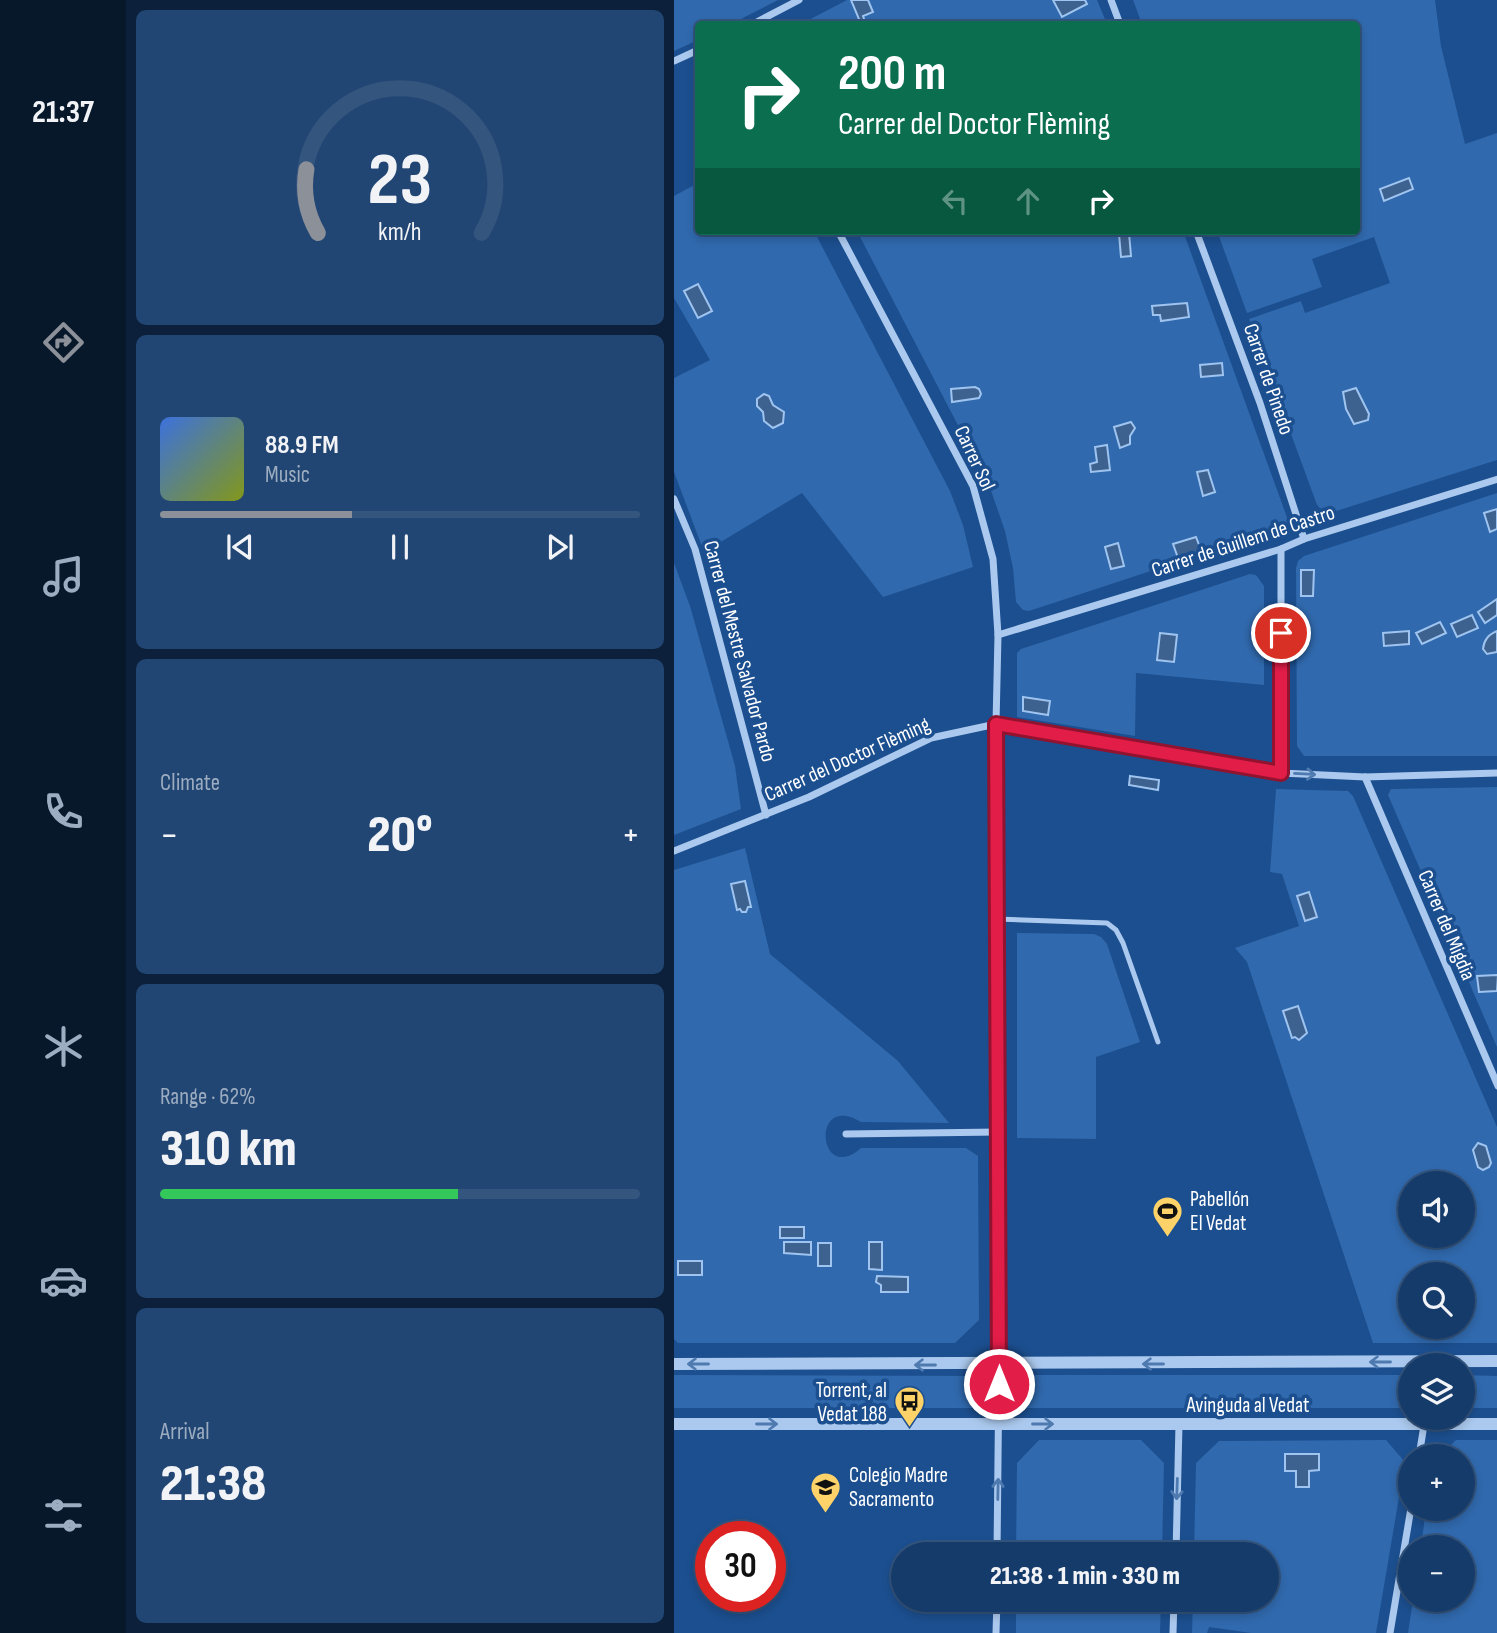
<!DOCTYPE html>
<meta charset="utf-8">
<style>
body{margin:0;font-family:"Sofia Sans Condensed",sans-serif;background:#224673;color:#f1f3f6;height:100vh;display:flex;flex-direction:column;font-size:26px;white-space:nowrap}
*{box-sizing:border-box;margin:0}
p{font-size:23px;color:#9dadc1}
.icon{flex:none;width:38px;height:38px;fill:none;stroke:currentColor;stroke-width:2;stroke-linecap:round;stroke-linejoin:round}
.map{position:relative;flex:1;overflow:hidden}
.details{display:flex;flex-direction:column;gap:10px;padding:10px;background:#0c203b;width:548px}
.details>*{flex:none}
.guide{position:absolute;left:21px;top:21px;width:665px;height:214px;border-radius:7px;box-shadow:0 4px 10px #0003,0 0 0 2px #34557e;background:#0b6e4f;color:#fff;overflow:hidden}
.buttons{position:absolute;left:724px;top:1171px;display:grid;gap:14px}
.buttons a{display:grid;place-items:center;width:77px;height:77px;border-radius:50%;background:#153b6b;box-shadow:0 4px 10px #0003,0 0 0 2px #34557e;font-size:35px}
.speed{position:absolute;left:21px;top:1521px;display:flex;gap:14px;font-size:35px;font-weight:700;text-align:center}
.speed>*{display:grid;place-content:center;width:91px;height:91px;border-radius:50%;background:#153b6b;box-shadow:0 4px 10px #0003,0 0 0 2px #34557e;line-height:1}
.speed .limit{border:10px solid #d22;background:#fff;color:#111}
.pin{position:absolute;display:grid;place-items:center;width:60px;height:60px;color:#fff;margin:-30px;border:4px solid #fff;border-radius:50%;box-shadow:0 2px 7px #0007}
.me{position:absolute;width:77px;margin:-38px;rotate:0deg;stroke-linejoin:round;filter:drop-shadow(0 0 5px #0008)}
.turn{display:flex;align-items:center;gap:24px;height:147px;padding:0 28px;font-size:32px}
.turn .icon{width:91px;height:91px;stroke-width:2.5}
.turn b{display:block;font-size:49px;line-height:60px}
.lanes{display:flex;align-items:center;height:66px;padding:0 28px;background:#0003;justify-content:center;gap:35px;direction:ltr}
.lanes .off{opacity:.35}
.big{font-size:52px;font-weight:800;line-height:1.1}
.details .tile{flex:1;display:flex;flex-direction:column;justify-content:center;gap:10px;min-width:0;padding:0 24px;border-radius:10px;background:#224673}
.details .dial{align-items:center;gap:0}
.dial svg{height:182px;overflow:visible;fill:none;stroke:#34557e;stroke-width:7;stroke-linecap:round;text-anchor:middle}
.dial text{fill:#f1f3f6;stroke:none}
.song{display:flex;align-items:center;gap:21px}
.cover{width:84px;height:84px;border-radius:10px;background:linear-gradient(135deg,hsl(220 70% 55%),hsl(70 70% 35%))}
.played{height:7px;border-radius:4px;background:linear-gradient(90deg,#8c9099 40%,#34557e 40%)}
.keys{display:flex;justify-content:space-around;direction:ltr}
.heat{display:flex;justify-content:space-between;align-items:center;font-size:38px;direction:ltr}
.charge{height:10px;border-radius:5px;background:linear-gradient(90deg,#34c759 62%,#34557e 0)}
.trip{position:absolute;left:217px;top:1542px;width:388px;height:70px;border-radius:35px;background:#153b6b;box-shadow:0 4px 10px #0003,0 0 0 2px #34557e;font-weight:800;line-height:70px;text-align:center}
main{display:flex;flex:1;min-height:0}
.tabs{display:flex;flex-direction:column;width:126px;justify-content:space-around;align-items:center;background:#08182b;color:#9dadc1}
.tabs .icon{width:49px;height:49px}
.tabs .active{color:#8c9099}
.tabs b{font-size:32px;color:#f1f3f6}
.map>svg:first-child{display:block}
</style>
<main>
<nav class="tabs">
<b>21:37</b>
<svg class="icon active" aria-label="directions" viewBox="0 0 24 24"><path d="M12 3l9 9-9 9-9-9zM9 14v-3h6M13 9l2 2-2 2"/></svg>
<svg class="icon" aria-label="music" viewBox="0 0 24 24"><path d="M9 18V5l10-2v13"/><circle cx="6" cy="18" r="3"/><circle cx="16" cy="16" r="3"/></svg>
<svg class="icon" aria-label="phone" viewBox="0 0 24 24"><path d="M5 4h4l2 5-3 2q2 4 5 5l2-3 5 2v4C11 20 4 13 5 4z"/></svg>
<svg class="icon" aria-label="climate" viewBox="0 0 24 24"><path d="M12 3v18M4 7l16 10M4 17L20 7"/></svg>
<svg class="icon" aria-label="car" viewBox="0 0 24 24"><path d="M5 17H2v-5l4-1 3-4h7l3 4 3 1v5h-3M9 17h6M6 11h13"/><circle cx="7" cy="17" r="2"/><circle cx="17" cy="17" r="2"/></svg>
<svg class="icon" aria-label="filters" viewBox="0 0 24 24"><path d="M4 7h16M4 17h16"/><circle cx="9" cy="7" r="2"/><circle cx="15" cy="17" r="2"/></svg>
</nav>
<section class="details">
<div class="tile dial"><svg viewBox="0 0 100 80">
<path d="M14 69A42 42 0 1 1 86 69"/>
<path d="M14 69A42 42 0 0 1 9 41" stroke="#8c9099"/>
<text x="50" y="56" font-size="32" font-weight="700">23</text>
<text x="50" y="72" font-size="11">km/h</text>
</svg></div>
<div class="tile">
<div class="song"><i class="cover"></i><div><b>88.9 FM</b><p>Music</p></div></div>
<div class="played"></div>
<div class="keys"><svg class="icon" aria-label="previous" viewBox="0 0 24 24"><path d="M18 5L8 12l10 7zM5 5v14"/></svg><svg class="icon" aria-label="pause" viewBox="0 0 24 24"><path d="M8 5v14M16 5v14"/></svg><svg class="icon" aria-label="next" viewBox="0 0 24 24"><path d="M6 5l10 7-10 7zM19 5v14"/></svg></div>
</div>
<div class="tile"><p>Climate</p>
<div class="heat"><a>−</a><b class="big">20°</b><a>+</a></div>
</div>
<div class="tile"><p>Range · 62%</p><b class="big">310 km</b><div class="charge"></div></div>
<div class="tile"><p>Arrival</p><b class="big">21:38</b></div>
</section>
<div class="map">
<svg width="824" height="1633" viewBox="0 0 824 1633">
<rect width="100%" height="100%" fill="#1c4f8f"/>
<g fill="#3069ad" fill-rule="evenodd">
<polygon points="0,0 104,0 57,24 24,24 24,40 0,51"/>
<polygon points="173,0 423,0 433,24 127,24"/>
<polygon points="459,0 761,0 767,46 791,144 823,133 823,460 656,513 648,510 643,505 575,319 627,301 631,313 716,283 700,237 638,259 648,287 573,313 543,231 682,231 682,24 468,24"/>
<polygon points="24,183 24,231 140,231 276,491 289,525 299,567 209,597 128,493 30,552 0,472 0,378 36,360 0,298 0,196"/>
<polygon points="183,231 509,231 614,520 611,527 355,611 349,610 342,602 339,568 331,531 315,485"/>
<polygon points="823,493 823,756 630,756 623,746 622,568 624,561 630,556"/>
<polygon points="0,563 16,606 61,766 67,809 0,835"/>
<polygon points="576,574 582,575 590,586 590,685 462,673 461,736 343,717 343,653 347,649"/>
<polygon points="823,787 823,1047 714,795 717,789"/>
<path d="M602,789L674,791L679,796L823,1127V1343H699L573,962L561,948L625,926L608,874L596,872ZM737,1183H789V1236H737ZM737,1274H789V1326H737Z"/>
<path d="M71,848L96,954L224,1061L275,1123L187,1122C136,1091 144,1186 187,1148H292L304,1156L305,1320L281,1343H4L0,1339V870Z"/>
<polygon points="343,933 420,934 427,937 433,944 466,1042 422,1057 422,1139 343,1138"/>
<polygon points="0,1375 307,1376 309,1380 309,1404 304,1408 0,1408"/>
<polygon points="342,1375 737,1375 737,1408 343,1408 338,1403 339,1377"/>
<polygon points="789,1375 823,1376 823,1408 789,1408"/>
<polygon points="365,1440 467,1440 490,1463 488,1554 342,1554 343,1463"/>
<polygon points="712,1440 731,1462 702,1633 577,1633 535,1627 533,1633 518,1633 519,1600 593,1600 593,1554 520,1554 522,1463 545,1441"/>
<polygon points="782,1440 823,1440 823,1633 734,1633 739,1600 789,1600 789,1547 747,1547 752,1509 789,1508 789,1456 766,1456"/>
<polygon points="342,1600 487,1600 486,1633 342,1633"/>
</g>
<g fill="#3e6290" stroke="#9ec4ef" stroke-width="2">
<polygon points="177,0 194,0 199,12 189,16 191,22 187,24"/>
<polygon points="379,0 411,0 413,4 388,17"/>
<polygon points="735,178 739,189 710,201 706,189"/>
<polygon points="455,233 457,256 447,257 445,234"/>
<polygon points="24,284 38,311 24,318 10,291"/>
<polygon points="513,303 515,317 487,321 486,315 479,315 478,306"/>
<polygon points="548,363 549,375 527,377 526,365"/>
<polygon points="301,387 305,389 307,394 305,398 278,402 277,389"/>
<polygon points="682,388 695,414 694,420 680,424 672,409 669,392"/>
<polygon points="90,394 95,396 99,405 110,412 109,423 99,428 90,421 89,412 83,406 83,399"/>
<polygon points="457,422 461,428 456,436 456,444 446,448 440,427"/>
<polygon points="433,445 436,470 417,472 416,464 423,462 421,447"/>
<polygon points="534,470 541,492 529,496 523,472"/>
<polygon points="823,509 823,529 816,532 810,513"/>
<polygon points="522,537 527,550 504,558 499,544"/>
<polygon points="444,543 450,566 437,569 431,547"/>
<polygon points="627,570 640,570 639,596 627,596"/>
<polygon points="823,599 823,615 811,623 804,612"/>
<polygon points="798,615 804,628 783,637 777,624"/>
<polygon points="766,622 772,633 748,644 742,633"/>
<polygon points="735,631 735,644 710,646 709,633"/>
<path d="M823,631V652L813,654L809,649C810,640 814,635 823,631Z"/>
<polygon points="486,633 503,635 500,662 483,660"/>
<polygon points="349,697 376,701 374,715 349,711"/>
<polygon points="456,776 485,780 484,790 455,785"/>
<polygon points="71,881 77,907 74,907 72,912 68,912 66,909 63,910 57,884"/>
<polygon points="635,892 643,917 631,921 623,896"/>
<polygon points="824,975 823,991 805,992 803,976"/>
<polygon points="624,1006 633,1033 625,1040 621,1037 618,1038 609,1011"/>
<polygon points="804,1143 812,1146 817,1163 815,1167 809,1170 804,1167 799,1150"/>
<rect x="106" y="1227" width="24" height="11"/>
<polygon points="110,1242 137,1242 137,1255 110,1253"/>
<polygon points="195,1242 208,1242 208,1270 195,1269"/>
<rect x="144" y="1243" width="13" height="23"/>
<rect x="4" y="1261" width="24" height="14"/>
<polygon points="203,1276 234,1277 234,1292 207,1292 207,1285 202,1282"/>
<polygon points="611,1454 645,1454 645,1470 635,1471 635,1487 622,1487 622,1471 611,1471"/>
</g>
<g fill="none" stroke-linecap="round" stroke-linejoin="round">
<polyline stroke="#abc9ee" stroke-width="5" points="323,919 433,923 442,930 449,943 484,1042"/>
<g stroke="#abc9ee" stroke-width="7">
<polyline points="437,0 446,24"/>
<polyline points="79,24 125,0"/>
<polyline points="0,61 24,50"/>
<polyline points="164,231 299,486 319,559 324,635 322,724 325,1365 323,1554"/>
<polyline points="522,231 586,403 630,539"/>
<polyline points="0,499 21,549 92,815"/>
<polyline points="324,635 607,549 630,539 824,479"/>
<polyline points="607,773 607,549"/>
<polyline points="691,777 824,1086"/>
<polyline points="0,851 135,797 257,738 322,724 607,773 691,777 824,773"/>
<polyline points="172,1134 324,1132"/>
<polyline points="745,1456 750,1425"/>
<polyline points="502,1554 505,1424"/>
<polyline points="322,1633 323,1600"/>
<polyline points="499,1633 500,1600"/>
<polyline points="716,1633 737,1508"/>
</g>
<g stroke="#abc9ee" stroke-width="12">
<polyline points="0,1364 824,1361"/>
<polyline points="0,1424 824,1424"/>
</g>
</g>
<defs><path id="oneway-shaft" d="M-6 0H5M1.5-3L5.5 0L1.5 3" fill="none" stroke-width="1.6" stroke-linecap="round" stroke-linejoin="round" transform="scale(1.75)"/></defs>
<g stroke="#4e7ab0">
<use href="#oneway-shaft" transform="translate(631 774) rotate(3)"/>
<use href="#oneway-shaft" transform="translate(706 1362) rotate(180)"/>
<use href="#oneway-shaft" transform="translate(24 1364) rotate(-180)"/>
<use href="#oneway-shaft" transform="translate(479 1364) rotate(180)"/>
<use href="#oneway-shaft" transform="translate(251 1365) rotate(-180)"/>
<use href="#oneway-shaft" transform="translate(93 1424)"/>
<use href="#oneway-shaft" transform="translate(369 1424)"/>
<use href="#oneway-shaft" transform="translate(324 1489) rotate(-89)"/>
<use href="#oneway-shaft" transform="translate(503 1489) rotate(92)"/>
</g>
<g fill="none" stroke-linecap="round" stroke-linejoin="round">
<defs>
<polyline id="route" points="325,1384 322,724 607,773 607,633"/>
</defs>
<use href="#route" stroke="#92132f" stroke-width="18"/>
<use href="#route" stroke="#e11d48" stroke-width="12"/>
</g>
<defs>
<symbol id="stadium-pin" viewBox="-11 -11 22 30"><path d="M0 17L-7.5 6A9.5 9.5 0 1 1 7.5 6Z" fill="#fdd269" stroke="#1c4f8f"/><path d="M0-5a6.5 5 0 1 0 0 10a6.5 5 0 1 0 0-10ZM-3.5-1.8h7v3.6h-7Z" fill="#111"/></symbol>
<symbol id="bus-pin" viewBox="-11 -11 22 30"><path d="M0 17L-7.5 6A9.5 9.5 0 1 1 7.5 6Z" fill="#fdd269" stroke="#1c4f8f"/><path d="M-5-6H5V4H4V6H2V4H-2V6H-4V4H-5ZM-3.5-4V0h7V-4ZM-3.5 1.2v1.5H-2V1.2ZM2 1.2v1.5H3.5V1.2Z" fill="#111"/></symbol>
<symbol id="school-pin" viewBox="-11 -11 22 30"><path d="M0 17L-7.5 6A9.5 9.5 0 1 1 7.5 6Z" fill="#fdd269" stroke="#1c4f8f"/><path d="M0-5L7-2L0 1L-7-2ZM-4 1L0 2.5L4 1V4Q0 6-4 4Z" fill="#111"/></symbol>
</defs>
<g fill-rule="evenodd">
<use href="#stadium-pin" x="476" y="1194" width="35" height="47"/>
<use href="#bus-pin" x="218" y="1384" width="35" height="47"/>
<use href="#school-pin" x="134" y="1470" width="35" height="47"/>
</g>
<g text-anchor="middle" stroke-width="7" stroke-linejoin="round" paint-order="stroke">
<g font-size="21" fill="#fff" stroke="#1c4f8f">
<text transform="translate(595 379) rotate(71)" y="7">Carrer de Pinedo</text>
<text transform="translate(301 458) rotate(65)" y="7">Carrer Sol</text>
<text transform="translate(569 541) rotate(-18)" y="7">Carrer de Guillem de Castro</text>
<text transform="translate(66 651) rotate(75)" y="7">Carrer del Mestre Salvador Pardo</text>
<text transform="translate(173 759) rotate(-24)" y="7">Carrer del Doctor Flèming</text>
<text transform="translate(773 925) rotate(67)" y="7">Carrer del Migdia</text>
<text x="574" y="1412">Avinguda al Vedat</text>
</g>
<g font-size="21" fill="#fff" stroke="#1c4f8f" text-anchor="start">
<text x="516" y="1206">Pabellón<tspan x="516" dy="24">El Vedat</tspan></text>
<text x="213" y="1397" text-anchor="end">Torrent, al<tspan x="213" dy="24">Vedat 188</tspan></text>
<text x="175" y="1482">Colegio Madre<tspan x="175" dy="24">Sacramento</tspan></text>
</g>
</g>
</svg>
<div class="buttons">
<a><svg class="icon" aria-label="sound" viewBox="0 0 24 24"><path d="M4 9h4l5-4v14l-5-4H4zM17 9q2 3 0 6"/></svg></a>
<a><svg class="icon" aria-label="search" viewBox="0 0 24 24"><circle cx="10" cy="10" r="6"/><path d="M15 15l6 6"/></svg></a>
<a><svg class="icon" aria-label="layers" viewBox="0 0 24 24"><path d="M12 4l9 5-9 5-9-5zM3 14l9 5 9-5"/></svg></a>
<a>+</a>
<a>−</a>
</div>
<div class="speed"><div class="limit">30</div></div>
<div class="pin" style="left:607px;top:633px;background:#d93025"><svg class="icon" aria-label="arrive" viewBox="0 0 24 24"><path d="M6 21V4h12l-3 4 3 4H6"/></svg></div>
<svg class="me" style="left:325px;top:1384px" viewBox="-20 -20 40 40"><circle r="17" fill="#e11d48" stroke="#fff" stroke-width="3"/><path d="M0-11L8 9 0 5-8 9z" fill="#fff"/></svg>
<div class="trip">21:38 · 1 min · 330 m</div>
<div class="guide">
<div class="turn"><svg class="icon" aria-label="right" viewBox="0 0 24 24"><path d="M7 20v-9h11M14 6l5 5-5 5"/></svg><div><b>200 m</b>Carrer del Doctor Flèming</div></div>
<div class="lanes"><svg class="icon off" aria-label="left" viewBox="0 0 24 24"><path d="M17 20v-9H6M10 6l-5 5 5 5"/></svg><svg class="icon off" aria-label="ahead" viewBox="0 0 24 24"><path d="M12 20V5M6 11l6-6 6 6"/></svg><svg class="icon" aria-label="right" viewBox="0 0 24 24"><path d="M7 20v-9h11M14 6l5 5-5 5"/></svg></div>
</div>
</div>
</main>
